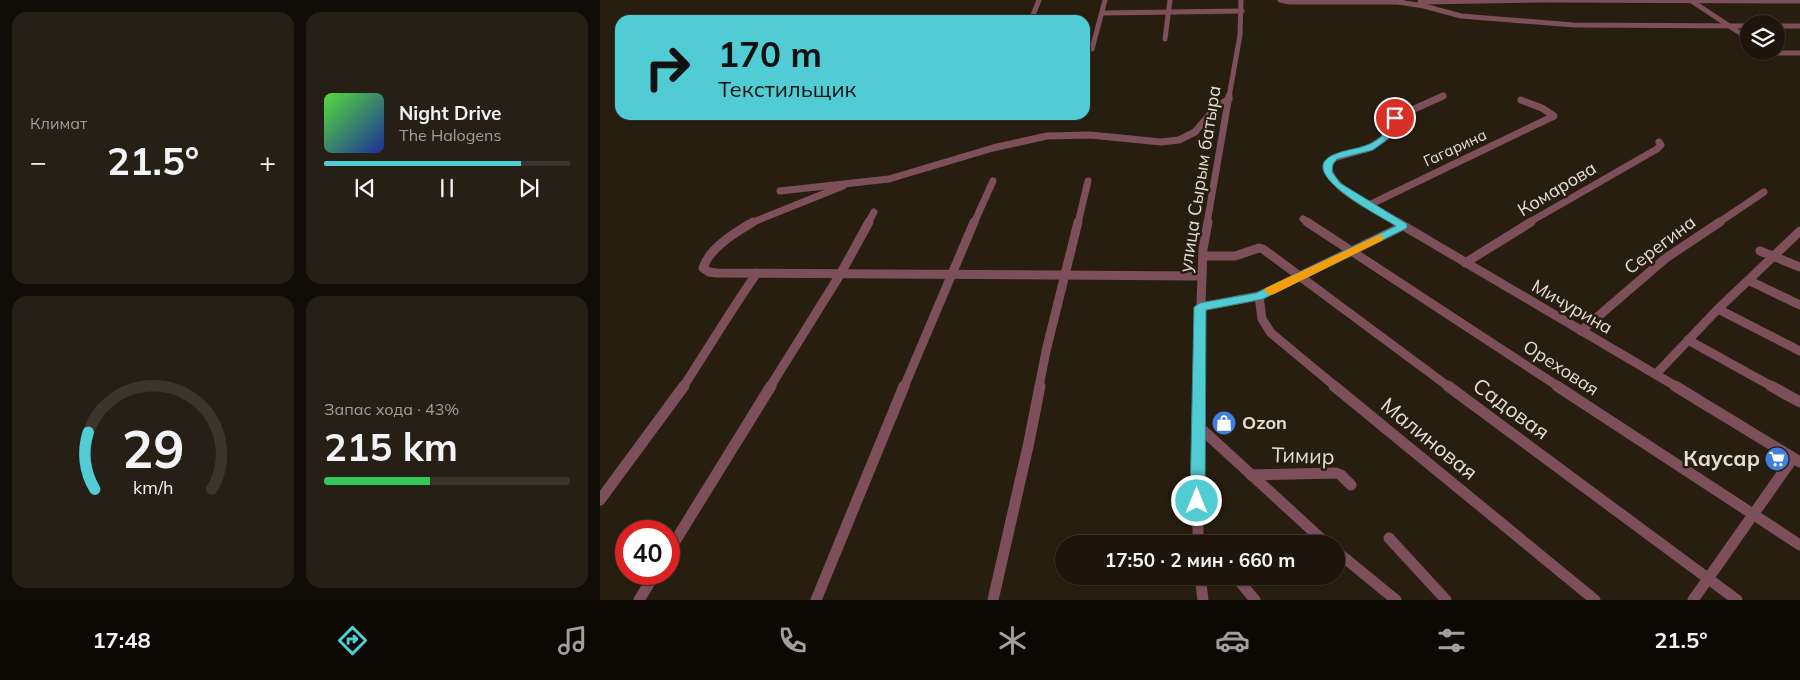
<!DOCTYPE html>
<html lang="ru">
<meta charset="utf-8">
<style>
body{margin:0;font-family:Mulish,sans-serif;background:#261f15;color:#f1f3f6;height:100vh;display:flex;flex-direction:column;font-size:19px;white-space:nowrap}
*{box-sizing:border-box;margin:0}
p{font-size:16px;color:#a19f9d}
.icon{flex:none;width:28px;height:28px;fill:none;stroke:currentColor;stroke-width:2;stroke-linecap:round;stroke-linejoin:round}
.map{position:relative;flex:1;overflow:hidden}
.sheet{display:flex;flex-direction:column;gap:12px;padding:12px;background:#100c07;width:600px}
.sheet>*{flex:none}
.top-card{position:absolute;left:15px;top:15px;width:475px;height:105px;border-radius:15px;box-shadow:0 1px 4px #0004,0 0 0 1px #3c352d;background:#51ccd4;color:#111;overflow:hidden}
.fabs{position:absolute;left:1140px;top:15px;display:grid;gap:10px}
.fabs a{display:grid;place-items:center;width:45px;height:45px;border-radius:50%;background:#1e160c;box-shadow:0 1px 4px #0004,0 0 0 1px #3c352d;font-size:25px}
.speed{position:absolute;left:15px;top:520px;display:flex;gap:10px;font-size:25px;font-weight:700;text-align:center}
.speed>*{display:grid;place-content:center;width:65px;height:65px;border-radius:50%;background:#1e160c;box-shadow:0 1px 4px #0004,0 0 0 1px #3c352d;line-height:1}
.speed .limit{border:8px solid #d22;background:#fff;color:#111}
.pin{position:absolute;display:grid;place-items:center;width:42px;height:42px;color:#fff;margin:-21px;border:2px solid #fff;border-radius:50%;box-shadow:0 1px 5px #0007}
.me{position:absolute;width:55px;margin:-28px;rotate:0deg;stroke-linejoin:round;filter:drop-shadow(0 0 4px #0008)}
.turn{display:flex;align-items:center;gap:18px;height:105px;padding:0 20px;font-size:22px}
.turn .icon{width:65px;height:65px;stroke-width:2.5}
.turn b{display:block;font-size:35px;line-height:42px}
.big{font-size:38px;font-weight:700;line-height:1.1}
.sheet .card{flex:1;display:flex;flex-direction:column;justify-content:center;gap:8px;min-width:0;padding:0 18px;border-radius:15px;background:#261f15}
.sheet .dial{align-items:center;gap:0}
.dial svg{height:130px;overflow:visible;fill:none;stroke:#3c352d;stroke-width:7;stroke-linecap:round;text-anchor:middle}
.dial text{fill:#f1f3f6;stroke:none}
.song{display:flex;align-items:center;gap:15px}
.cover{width:60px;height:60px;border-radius:8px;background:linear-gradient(135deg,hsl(110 70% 55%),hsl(230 70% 35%))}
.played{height:5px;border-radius:2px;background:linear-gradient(90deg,#51ccd4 80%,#3c352d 80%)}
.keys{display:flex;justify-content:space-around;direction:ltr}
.heat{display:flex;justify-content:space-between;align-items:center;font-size:28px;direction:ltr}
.charge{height:8px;border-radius:4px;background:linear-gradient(90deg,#34c759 43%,#3c352d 0)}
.sheet .tiles{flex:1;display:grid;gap:12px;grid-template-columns:repeat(2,1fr)}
.trip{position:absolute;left:455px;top:535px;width:290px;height:50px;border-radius:25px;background:#1e160c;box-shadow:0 1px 4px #0004,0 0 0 1px #3c352d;font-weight:700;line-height:50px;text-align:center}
.menu{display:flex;height:80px;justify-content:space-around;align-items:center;background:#0c0905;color:#a19f9d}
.menu .icon{width:35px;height:35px}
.menu .selected{color:#51ccd4}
.menu b{font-size:22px;color:#f1f3f6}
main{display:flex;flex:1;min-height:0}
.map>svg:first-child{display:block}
</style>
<main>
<section class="sheet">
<div class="tiles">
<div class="card"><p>Климат</p>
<div class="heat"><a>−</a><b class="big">21.5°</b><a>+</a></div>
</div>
<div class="card">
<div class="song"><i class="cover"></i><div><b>Night Drive</b><p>The Halogens</p></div></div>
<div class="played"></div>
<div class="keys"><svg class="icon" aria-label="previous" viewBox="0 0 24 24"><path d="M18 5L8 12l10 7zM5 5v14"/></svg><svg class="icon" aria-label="pause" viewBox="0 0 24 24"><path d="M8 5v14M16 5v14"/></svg><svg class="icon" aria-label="next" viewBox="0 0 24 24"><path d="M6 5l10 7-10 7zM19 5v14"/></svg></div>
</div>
<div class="card dial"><svg viewBox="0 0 100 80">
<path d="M14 69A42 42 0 1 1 86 69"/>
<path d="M14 69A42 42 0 0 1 10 34" stroke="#51ccd4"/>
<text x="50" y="56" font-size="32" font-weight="700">29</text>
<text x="50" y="72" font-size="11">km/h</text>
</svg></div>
<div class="card"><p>Запас хода · 43%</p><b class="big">215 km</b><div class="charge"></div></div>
</div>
</section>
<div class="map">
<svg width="1200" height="600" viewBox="0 0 1200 600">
<rect width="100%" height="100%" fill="#281e10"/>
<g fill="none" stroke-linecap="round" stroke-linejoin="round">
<g stroke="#7d4f5b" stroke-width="5">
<polyline points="680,0 690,2 802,2"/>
<polyline points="948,0 1200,1"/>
<polyline points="1090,0 1149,39"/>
<polyline points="798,2 824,6 861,16 974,25 1149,26"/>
<polyline points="820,2 947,0"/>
<polyline points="503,13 642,11"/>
<polyline points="431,20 439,0"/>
<polyline points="1176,26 1200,26"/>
<polyline points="565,39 570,0"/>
<polyline points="492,49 505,0"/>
<polyline points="1166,51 1170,53 1200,53"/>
<polyline points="629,97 640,35 641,0"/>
<polyline points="840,97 843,96"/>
</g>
<g stroke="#7d4f5b" stroke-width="7">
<polyline points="180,191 289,179 393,148 447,136 490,135 561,142 579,140 595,132 616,107 629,99"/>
<polyline points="769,205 954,116 942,108 921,100"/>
<polyline points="703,219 709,223"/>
<polyline points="151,223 243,186"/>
<polyline points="268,223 274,212"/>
<polyline points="374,223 393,181"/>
<polyline points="478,223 488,181"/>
<polyline points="607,223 629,96"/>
<path d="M800,223C778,210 729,191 728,164L734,158L770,148L786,137L787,124L790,120L843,96"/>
<polyline points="928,223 1057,149 1061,145 1059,142"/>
<polyline points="1118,223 1164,192"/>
</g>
<g stroke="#7d4f5b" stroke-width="9">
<path d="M153,222C135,233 110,247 103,268L109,272L117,273L602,276"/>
<polyline points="707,222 959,387"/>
<polyline points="797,222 1077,387"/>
<polyline points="1160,251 1200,267"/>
<polyline points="603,256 635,256 659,248 663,249 849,387"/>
<polyline points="865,263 931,222"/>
<polyline points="1150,281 1200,305"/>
<polyline points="659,296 662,319 671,333 736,387"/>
<polyline points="600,307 659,296 803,226"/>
<polyline points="1118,309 1200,351"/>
<polyline points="981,331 1066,258 1120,222"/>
<polyline points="1088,340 1173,387"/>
<polyline points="1056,374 1118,309 1200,231"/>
<path d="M83,387C108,349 131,310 157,273"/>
<polyline points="170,387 241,273 269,222"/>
<polyline points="304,387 374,222"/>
<polyline points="439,387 446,351 478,222"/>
<polyline points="598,387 603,249 608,222"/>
</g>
<g stroke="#7d4f5b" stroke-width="11">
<polyline points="734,386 995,600"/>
<polyline points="848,386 1137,600"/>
<polyline points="957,386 1200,545"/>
<polyline points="1075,386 1200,462"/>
<polyline points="1171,386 1200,402"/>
<polyline points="597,425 727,544"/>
<polyline points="651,475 736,473 741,475 751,485"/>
<polyline points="0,500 84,386"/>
<polyline points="789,538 846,600"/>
<polyline points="598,544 598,386"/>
<polyline points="69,551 171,386"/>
<polyline points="736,551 796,600"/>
<polyline points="600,576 603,600"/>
<polyline points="635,576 655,600"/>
<polyline points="39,600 55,574"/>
<polyline points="216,600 304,386"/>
<polyline points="393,600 429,442 440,386"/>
<polyline points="1093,600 1193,458"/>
</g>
</g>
<path fill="#51ccd4" stroke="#35858a" d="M795,116L799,118L791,124L789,138L773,150L737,159L733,164L732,172L740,183L807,224V228L663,299L606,310L605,501L602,506L597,508L592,506L590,501L594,307L600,303L656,293L796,226C784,218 693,173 733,155C751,147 766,150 782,136C783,124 783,119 795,116Z"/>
<polygon fill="#f59e0b" points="779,235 783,236 783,240 674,294 670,295 664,291 666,288"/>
<defs>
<symbol id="shop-disc" viewBox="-11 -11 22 22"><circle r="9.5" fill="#3f7fe0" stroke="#281e10"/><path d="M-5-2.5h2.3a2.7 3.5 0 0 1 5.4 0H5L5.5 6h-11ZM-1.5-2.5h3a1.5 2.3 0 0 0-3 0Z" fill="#fff"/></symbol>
<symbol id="supermarket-disc" viewBox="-11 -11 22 22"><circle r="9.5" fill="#3f7fe0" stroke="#281e10"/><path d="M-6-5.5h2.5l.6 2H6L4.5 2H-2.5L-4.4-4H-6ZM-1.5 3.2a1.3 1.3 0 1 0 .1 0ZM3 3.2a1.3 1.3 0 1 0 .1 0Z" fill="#fff"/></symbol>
</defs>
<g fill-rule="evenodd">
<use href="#shop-disc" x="610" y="409" width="28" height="28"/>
<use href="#supermarket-disc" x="1163" y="445" width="28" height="28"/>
</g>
<g text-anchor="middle" stroke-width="5" stroke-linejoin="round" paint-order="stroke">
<g font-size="15" fill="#e5ded5" stroke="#281e10">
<text transform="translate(855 148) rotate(-25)" y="5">Гагарина</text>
</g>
<g font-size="18" fill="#e5ded5" stroke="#281e10">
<text transform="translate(600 179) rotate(-81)" y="6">улица Сырым батыра</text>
<text transform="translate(957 189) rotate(-31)" y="6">Комарова</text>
<text transform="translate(1060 245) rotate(-37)" y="6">Серегина</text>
<text transform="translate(972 307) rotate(30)" y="6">Мичурина</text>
<text transform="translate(961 368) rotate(33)" y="6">Ореховая</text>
</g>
<g font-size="18" font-weight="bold" fill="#e5ded5" stroke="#281e10" text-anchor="start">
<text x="642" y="429">Ozon</text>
</g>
<g font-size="21" fill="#e5ded5" stroke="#281e10">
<text transform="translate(911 409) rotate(36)" y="7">Садовая</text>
<text transform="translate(829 439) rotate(39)" y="7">Малиновая</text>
<text transform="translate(703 456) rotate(2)" y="7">Тимир</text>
</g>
<g font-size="21" font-weight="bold" fill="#e5ded5" stroke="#281e10" text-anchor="end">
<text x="1160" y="466">Каусар</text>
</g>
</g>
</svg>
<div class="fabs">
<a><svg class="icon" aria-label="layers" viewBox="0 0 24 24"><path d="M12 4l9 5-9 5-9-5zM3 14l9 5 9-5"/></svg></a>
</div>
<div class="speed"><div class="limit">40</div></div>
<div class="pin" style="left:795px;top:118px;background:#d93025"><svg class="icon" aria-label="arrive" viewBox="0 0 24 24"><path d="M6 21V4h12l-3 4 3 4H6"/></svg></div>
<svg class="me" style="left:597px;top:501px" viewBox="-20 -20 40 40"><circle r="17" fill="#51ccd4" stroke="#fff" stroke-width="3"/><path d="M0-11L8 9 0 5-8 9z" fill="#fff"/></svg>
<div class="trip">17:50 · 2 мин · 660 m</div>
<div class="top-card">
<div class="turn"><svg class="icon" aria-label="right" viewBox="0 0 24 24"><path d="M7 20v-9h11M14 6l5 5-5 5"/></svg><div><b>170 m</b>Текстильщик</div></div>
</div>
</div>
</main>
<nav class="menu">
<b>17:48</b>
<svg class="icon selected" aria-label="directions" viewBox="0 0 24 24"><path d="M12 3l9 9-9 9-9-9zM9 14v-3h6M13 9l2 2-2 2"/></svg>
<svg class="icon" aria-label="music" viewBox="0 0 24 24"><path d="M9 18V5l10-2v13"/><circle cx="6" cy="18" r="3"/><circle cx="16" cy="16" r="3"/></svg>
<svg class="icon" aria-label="phone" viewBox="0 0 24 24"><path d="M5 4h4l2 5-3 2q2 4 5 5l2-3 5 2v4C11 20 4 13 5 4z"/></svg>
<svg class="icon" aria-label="climate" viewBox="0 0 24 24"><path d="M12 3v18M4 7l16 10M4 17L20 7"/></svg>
<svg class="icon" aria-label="car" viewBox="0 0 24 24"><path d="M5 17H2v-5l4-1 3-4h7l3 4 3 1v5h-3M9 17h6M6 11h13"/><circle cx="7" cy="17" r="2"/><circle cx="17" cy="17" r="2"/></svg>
<svg class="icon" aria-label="filters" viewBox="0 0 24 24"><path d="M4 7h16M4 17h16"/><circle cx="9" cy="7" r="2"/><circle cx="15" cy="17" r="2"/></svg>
<b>21.5°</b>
</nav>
